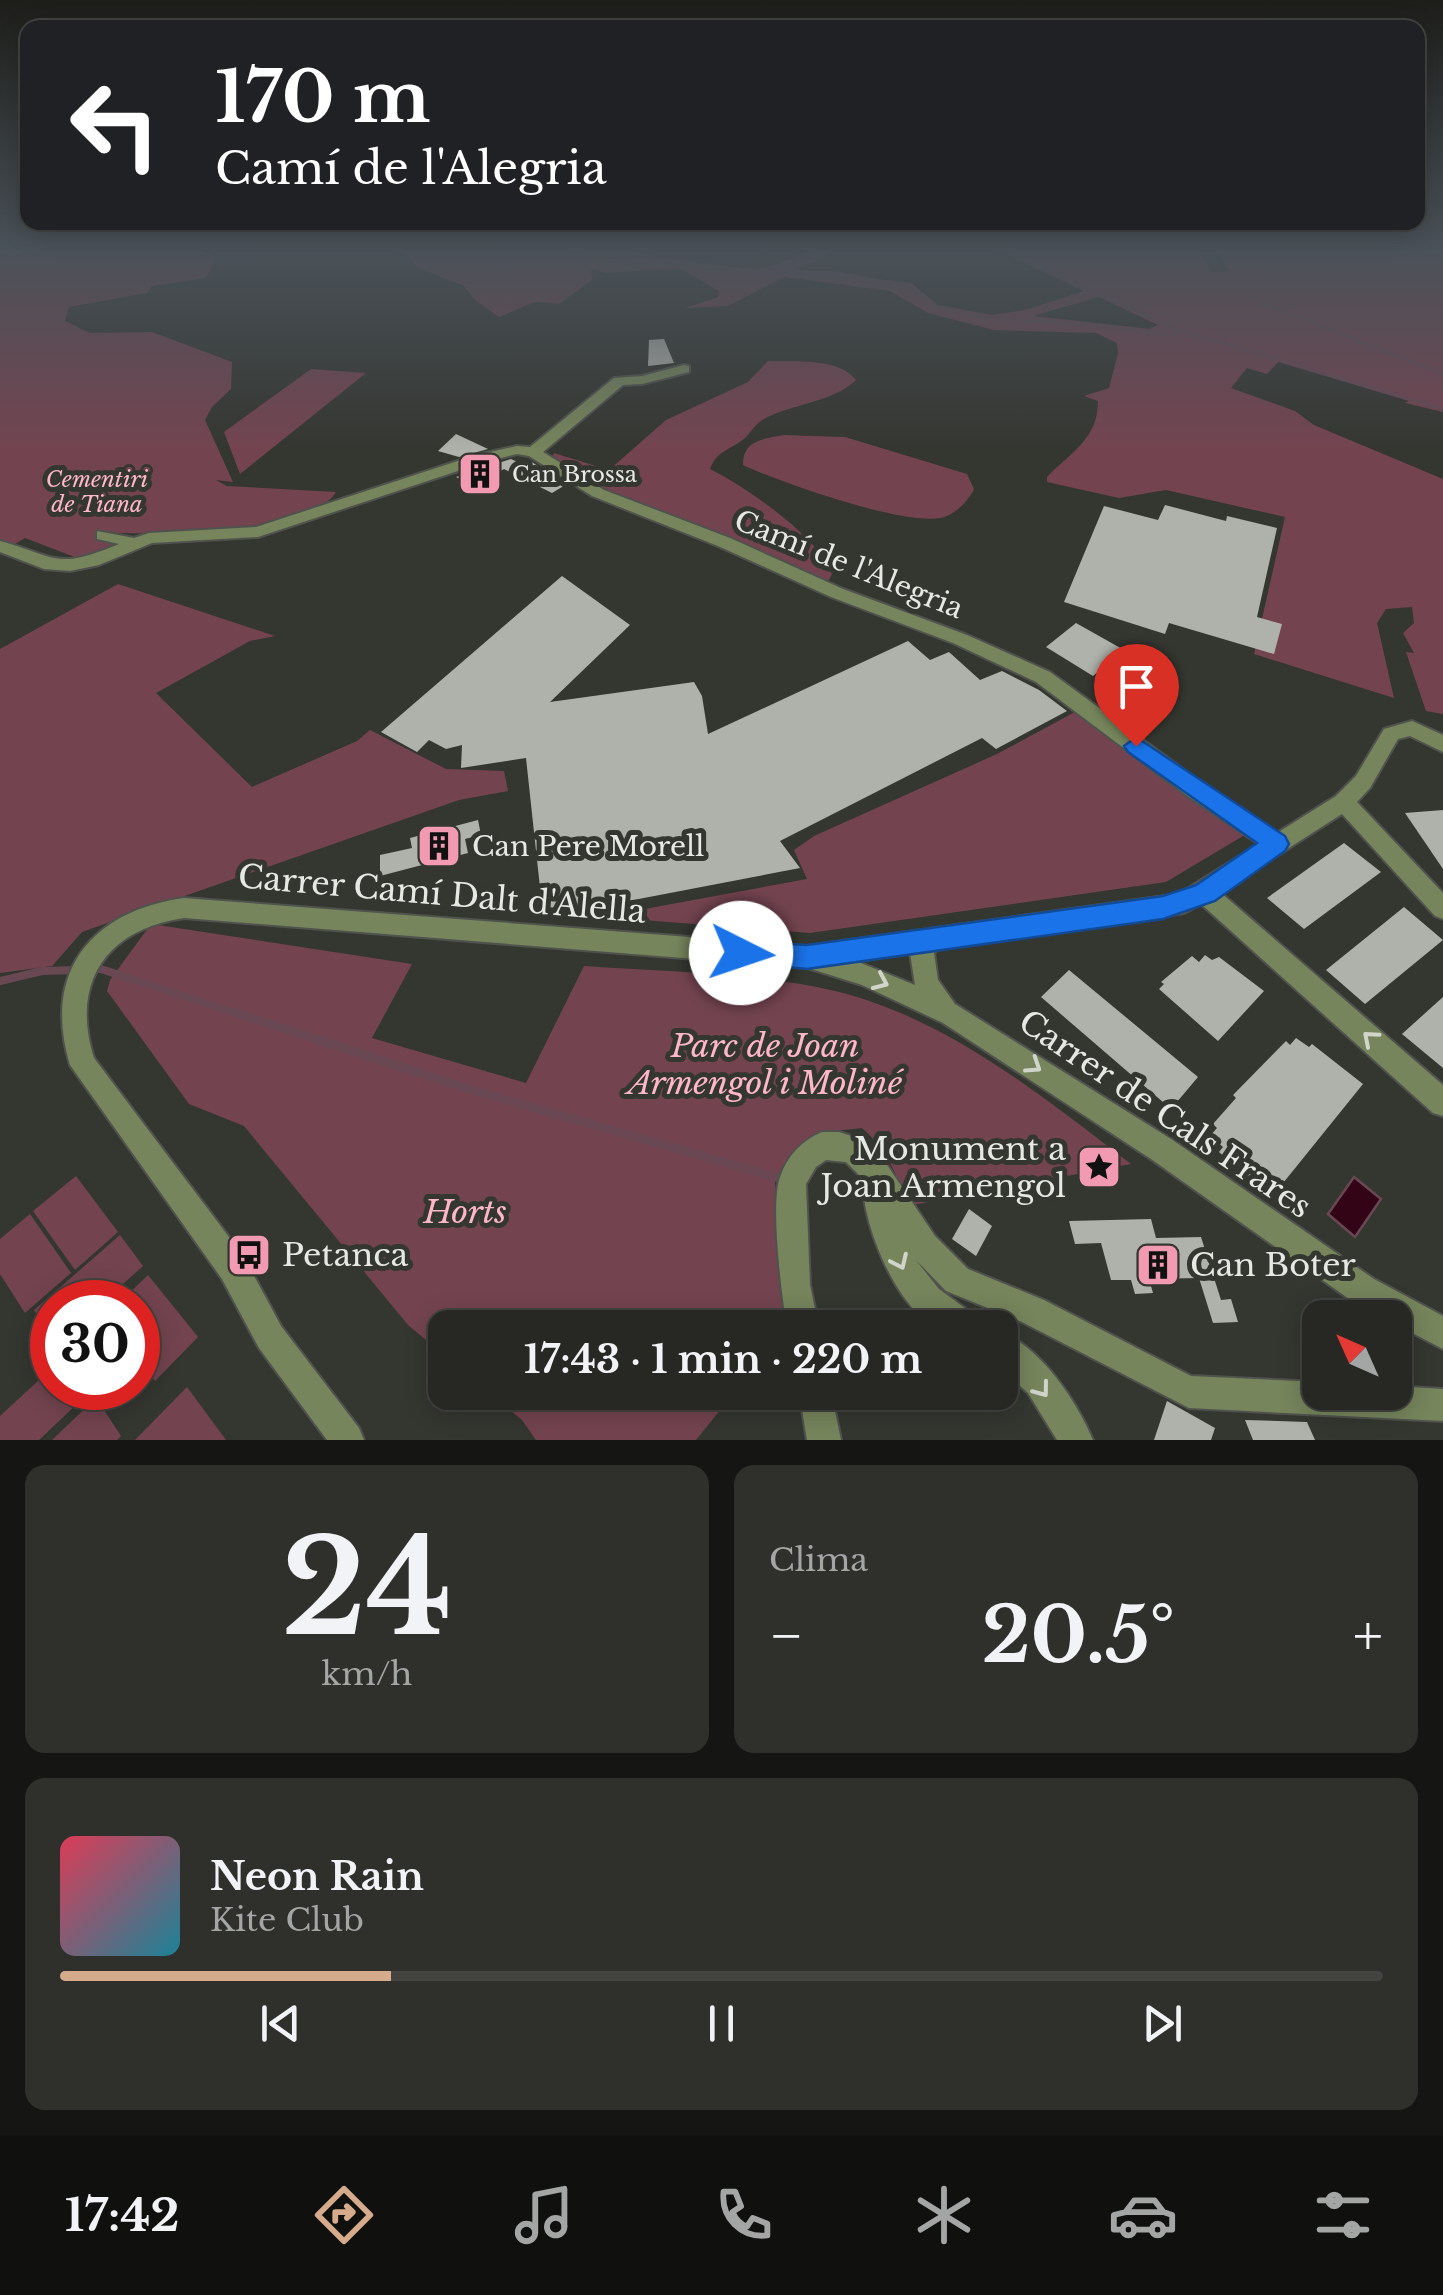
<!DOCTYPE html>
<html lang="es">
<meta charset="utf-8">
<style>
body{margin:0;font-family:"Libre Baskerville",serif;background:#2f302c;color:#f1f3f6;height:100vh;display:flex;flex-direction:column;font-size:38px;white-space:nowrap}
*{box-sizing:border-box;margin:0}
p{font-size:32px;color:#a4a6a6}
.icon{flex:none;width:55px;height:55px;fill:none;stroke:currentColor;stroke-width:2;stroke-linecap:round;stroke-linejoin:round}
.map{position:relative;height:1440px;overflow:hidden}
.panel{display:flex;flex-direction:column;gap:25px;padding:25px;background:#151614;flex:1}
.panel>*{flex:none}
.top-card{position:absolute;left:20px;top:20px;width:1405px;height:210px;border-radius:20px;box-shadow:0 5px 25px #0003,0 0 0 2px #434441;background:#202124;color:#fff;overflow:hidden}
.needle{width:65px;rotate:315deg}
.tools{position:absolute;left:1302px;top:1300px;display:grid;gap:20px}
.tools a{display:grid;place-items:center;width:110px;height:110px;border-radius:20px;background:#272824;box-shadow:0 5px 25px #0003,0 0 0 2px #434441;font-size:50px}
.speed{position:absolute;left:30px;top:1280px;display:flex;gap:20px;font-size:50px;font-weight:700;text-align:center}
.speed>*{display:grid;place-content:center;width:130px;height:130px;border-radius:50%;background:#272824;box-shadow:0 5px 25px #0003,0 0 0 2px #434441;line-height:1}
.speed .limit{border:15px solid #d22;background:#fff;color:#111}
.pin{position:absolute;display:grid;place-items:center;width:85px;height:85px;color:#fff;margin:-102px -42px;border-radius:50% 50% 50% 0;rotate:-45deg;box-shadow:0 0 10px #0007}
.pin .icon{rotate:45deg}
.me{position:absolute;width:110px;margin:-55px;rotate:94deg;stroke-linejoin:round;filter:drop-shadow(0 0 8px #0008)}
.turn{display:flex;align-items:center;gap:35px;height:210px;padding:0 30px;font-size:45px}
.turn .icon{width:130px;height:130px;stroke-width:2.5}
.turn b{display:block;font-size:70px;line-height:85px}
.big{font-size:75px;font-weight:800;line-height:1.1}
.panel .widget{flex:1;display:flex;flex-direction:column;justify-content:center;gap:15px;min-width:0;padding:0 35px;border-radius:20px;background:#2f302c}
.panel .dial{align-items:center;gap:0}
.dial b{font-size:130px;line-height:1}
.song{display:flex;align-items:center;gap:30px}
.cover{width:120px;height:120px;border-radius:15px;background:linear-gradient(135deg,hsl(350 70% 55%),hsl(190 70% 35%))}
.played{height:10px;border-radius:5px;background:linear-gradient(90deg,#d6ab8b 25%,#434441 25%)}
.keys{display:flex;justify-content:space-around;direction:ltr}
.heat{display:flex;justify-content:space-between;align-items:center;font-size:55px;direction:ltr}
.panel .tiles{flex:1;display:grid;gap:25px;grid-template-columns:1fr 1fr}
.widget:last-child{grid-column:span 2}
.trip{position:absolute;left:428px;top:1310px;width:590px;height:100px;border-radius:20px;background:#272824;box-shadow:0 5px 25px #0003,0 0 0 2px #434441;font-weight:800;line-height:100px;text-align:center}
.tab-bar{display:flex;height:160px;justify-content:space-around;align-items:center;background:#10100e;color:#a4a6a6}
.tab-bar .icon{width:70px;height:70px}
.tab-bar .selected{color:#d6ab8b}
.tab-bar b{font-size:45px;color:#f1f3f6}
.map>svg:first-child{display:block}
</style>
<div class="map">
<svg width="1443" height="1440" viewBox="0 0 1443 1440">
<rect width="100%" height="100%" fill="#343630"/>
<g fill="#734450" fill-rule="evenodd">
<path d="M0,249H197L216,257L206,278L152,286L147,293L69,307L65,321L90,333L152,332L232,362L231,389L212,407L205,420L233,482L216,480L227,486L336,492C307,538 157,533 105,533L114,542L111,548L77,558L25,538L15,544L0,540Z"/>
<path d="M388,249H623C644,256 745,272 764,268C790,262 803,249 832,249L828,256L794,269L911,283L938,305L992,315L1025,310L1084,291L996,249H1198L1211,272L1230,271L1215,249H1443V412L1405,403L1412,399L1281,359L1267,374L1247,368L1231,388L1295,411L1314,425L1443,479V714L1426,711L1406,652L1414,653L1403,633L1414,623L1412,607L1386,609L1377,623L1394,698L1254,654L1285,517L1166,490L1119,498L1047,482V477C1071,452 1098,439 1098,401L1084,396L1109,388L1118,353L1117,343L1096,333L994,330L928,313L890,291L784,277L728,306L685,308L718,297L719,291L679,268L605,273L591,268L592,280L559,304L535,302L499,317L475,300L464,286L419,268L402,252ZM1099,297L1158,325L1150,329L1033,316Z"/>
<path d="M768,361C793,362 839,357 856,380C833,402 796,403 768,417C756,422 753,430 745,438C731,450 717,450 710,469C746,487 818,536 832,574L828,582L612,492L551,460L554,453L609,470L666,420L748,382Z"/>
<polygon points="311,369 366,373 240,474 224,432"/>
<path d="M784,435L845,437L967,474L974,489C969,500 958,511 947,516C915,531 777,481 743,465C743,440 763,439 784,435Z"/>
<polygon points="118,584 275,636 250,641 156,693 252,787 357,741 370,730 446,769 504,771 508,791 459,800 82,932 52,966 0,973 0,649"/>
<polygon points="1075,712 1248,833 1166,882 810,933 617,918 623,913 807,879 794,850 814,836 997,754"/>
<path d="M151,924L412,964L372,1038L526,1083L584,966C667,972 754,972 835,991C947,1018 1042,1096 1131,1164L907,1206C897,1174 887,1150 862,1128L816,1133L789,1156L775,1182L784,1318L778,1327L445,1328V1356L408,1325L244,1126L189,1104L107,991L110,980Z"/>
<polygon points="76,1176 118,1232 75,1270 33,1211"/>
<polygon points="30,1214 71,1273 25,1313 0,1274 0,1239"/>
<polygon points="120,1235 143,1266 103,1302 52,1302 52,1337 34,1310"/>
<polygon points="148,1275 198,1337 155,1381 138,1359 138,1302 120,1302"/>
<polygon points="52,1368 52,1388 68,1388 78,1403 39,1440 0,1440 0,1416"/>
<polygon points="187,1387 226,1440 135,1440"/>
<polygon points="489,1393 734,1393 696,1440 536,1440 522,1420"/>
<polygon points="96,1398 121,1436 117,1440 52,1440"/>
</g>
<polygon fill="#330316" stroke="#694854" stroke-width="2.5" points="1354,1177 1381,1199 1355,1237 1328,1214"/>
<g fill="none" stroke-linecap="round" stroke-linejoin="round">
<g stroke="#694854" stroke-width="4">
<polyline points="567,249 600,259 653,266 672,262 760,272 835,273 913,288 933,307 994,319 1096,325 1169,335 1182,331 1443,409"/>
<polyline points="1011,249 1022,259 1181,331"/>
<polyline points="1258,301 1443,374"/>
</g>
<g stroke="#694854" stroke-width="8">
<polyline points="90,969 101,969 238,1014"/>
<polyline points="0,981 42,971 78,970"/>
</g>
<polyline stroke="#694854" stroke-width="9" points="230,1011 472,1090 786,1180"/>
</g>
<g fill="#afb2aa">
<polygon points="664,339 674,363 648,366 649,340"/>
<polygon points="456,434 488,449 459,457 438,451"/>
<polygon points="511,459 524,465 530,461 567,484 552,493 504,469 476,487 456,477"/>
<polygon points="1165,505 1226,521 1227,516 1277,528 1257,617 1282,624 1274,654 1169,623 1165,634 1064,602 1104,506 1158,520"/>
<polygon points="562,576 630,625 550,702 694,682 702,696 708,734 908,641 930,660 949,652 980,680 1002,671 1039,690 1067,711 996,749 982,738 780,841 800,868 576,911 542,906 526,758 461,768 462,745 446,749 429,740 417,752 381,732"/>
<polygon points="1076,623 1124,650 1093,676 1046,647"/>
<polygon points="1443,810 1443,869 1405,813"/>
<polygon points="478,820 481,835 465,839 468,853 380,876 380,855 412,848 410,838"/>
<polygon points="1344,843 1381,872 1304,929 1267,898"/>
<polygon points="1404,907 1443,940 1365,1004 1326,970"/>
<polygon points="1205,955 1212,960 1219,957 1264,991 1218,1041 1159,989 1164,984 1161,982 1192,956 1199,962"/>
<polygon points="1069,970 1198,1077 1171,1109 1041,997"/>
<polygon points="1443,997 1443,1068 1402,1034"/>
<polygon points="1296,1038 1309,1047 1312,1044 1363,1084 1271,1198 1219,1152 1223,1147 1210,1136 1217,1128 1213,1124 1236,1098 1233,1095 1286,1041 1290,1045"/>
<polygon points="969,1209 992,1226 976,1256 952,1239"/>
<polygon points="1151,1219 1156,1238 1201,1237 1221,1300 1231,1299 1238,1322 1213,1323 1199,1278 1149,1279 1153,1293 1135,1294 1131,1280 1111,1280 1101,1243 1075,1244 1069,1221"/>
<polygon points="1167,1401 1215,1428 1211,1440 1154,1440"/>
<polygon points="1245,1420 1307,1422 1315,1440 1253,1440"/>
</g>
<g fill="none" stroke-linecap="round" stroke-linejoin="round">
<defs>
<g id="minor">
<path d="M684,365L689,366V372L642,384L623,385L543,452L604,490L730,538L843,589L967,635L1050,672L1202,783L1277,833L1336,796L1356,776L1384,729L1412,721L1443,735V752L1410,736L1398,739L1370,788L1357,802L1443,893V919L1435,916L1342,814L1220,892L1443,1085V1116L1433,1113L1201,904L1184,913L938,949L934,953L938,980L955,1004L1171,1139L1374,1279L1443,1316V1349L1395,1324V1318H1383L1352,1301L1151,1159L943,1023L862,985L808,968L184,918C107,929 70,982 94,1058L244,1257L281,1326L359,1428L364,1440H327L259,1348L222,1279L70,1065C42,972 91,911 184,898L807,946L1179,894L1259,844L1186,795L1036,682L953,643L831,597L718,546L592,496L529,456L517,454L485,462L258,537L152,543L99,565L70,571L44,569L0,552V541C60,558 56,570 119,544L97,539V531L134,538L149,533L256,527L476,455L517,446L530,447L614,378L642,376ZM910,953L915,985L856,961Z"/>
<path d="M822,1132H839L854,1137L879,1153L935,1236L968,1269L1044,1300L1191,1376L1320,1382V1392H1395V1386L1443,1389V1421L1189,1408L1022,1322L946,1291L915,1259L939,1289L977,1317L981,1328C968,1328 945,1332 934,1326C895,1305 861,1221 863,1179L846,1162L826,1160L816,1167L806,1184L810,1285L819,1328H787C782,1298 770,1203 780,1177C788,1155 801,1141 822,1132Z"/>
<path d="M1000,1331C1041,1348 1076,1400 1093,1440H1057L1028,1393L1000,1368Z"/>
<polygon points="799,1392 831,1392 841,1440 807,1440"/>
</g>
</defs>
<use href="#minor" stroke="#50524d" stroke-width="4"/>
<use href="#minor" fill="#76855c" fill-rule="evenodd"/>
</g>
<defs><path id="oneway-chevron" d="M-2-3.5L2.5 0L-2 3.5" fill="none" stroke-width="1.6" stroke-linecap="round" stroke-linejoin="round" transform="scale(2.5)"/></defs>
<g stroke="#d0d4c9">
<use href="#oneway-chevron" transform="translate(881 982) rotate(24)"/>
<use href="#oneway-chevron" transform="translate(1370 1038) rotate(-139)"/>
<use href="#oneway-chevron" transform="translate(1034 1066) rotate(33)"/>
<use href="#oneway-chevron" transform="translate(900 1262) rotate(65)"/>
<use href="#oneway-chevron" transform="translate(1042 1390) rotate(53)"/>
</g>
<linearGradient id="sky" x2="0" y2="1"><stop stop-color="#1d1e1a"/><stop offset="0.55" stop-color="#4a5259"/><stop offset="1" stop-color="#4a5259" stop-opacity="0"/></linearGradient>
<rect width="1443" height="451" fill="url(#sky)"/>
<polygon fill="#1a73e8" stroke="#114b97" stroke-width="2.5" points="1136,737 1285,836 1289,844 1285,851 1215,901 1163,919 807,969 731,962 727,953 731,945 741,941 807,945 1163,896 1196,885 1257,843 1128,752 1124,746"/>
<defs>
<symbol id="building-square" viewBox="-11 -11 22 22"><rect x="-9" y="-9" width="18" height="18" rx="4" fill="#f19ab1" stroke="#343630"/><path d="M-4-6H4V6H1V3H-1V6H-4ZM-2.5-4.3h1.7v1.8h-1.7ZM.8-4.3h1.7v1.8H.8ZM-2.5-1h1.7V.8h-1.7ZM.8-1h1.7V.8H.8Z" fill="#111"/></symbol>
<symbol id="sight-square" viewBox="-11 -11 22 22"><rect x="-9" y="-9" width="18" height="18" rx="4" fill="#f19ab1" stroke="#343630"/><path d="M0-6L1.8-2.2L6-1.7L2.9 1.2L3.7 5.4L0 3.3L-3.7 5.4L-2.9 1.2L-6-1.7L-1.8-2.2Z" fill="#111"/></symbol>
<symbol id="bus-square" viewBox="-11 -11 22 22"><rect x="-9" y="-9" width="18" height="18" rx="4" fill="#f19ab1" stroke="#343630"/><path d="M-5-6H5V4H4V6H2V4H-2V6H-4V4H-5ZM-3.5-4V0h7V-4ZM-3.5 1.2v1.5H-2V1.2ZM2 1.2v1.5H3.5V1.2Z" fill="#111"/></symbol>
</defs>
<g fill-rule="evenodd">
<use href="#building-square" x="455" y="449" width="50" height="50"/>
<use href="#building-square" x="414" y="821" width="50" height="50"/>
<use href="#sight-square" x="1074" y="1142" width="50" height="50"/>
<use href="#bus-square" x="224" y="1230" width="50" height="50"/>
<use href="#building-square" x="1133" y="1240" width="50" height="50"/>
</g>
<g text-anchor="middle" stroke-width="10" stroke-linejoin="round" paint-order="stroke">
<g font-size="22" fill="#e6e8e4" stroke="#343630" text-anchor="start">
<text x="512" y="482">Can Brossa</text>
</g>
<g font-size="22" font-style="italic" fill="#feb6c8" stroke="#343630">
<text x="97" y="487">Cementiri<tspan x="97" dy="25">de Tiana</tspan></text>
</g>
<g font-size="28" fill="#e6e8e4" stroke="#343630">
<text transform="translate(849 564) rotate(22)" y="10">Camí de l'Alegria</text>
</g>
<g font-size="28" fill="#e6e8e4" stroke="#343630" text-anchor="start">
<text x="472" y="856">Can Pere Morell</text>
</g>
<g font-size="32" fill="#e6e8e4" stroke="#343630">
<text transform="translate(442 894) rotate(5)" y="11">Carrer Camí Dalt d'Alella</text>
<text transform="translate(1165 1114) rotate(34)" y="11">Carrer de Cals Frares</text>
</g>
<g font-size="32" font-style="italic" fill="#feb6c8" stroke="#343630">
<text x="765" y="1057">Parc de Joan<tspan x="765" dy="37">Armengol i Moliné</tspan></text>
<text x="465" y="1223">Horts</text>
</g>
<g font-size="32" fill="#e6e8e4" stroke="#343630" text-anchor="start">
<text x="1066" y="1160" text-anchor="end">Monument a<tspan x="1066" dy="37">Joan Armengol</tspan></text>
<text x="282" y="1266">Petanca</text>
<text x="1190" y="1276">Can Boter</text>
</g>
</g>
</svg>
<div class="tools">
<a><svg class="needle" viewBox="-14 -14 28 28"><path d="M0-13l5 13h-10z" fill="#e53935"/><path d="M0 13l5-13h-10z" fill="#a4a6a6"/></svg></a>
</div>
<div class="speed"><div class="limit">30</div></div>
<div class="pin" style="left:1136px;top:746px;background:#d93025"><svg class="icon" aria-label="arrive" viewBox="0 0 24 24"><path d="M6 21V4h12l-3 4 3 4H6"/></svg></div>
<svg class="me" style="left:741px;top:953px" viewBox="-20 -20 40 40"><circle r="19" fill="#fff"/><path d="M0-13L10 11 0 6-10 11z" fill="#1a73e8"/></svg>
<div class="trip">17:43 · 1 min · 220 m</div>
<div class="top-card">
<div class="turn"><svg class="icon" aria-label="left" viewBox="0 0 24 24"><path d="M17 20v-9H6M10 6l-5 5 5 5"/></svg><div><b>170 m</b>Camí de l'Alegria</div></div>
</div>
</div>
<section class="panel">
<div class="tiles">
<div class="widget dial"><b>24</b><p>km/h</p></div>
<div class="widget"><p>Clima</p>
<div class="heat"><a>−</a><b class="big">20.5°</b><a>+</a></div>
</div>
<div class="widget">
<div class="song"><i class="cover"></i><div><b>Neon Rain</b><p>Kite Club</p></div></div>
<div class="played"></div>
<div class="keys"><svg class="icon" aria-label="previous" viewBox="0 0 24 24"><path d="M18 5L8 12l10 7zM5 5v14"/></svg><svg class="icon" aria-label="pause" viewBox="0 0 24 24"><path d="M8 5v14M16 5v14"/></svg><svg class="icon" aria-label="next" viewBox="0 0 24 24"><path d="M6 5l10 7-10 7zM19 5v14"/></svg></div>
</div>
</div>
</section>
<nav class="tab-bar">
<b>17:42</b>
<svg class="icon selected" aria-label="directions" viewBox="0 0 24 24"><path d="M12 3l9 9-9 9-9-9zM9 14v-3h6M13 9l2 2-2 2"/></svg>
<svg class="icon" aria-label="music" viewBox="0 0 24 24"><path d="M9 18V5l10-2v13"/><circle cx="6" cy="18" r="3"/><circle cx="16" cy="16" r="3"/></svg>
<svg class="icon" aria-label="phone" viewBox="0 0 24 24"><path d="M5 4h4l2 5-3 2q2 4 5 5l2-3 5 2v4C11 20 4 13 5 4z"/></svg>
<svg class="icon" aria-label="climate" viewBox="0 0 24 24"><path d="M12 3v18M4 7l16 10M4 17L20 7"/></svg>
<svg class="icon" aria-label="car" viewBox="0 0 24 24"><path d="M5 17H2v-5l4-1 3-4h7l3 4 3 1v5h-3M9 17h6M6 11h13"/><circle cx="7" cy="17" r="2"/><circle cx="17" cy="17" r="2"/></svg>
<svg class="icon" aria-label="filters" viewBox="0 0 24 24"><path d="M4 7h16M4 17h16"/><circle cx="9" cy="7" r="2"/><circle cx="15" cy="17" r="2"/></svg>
</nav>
